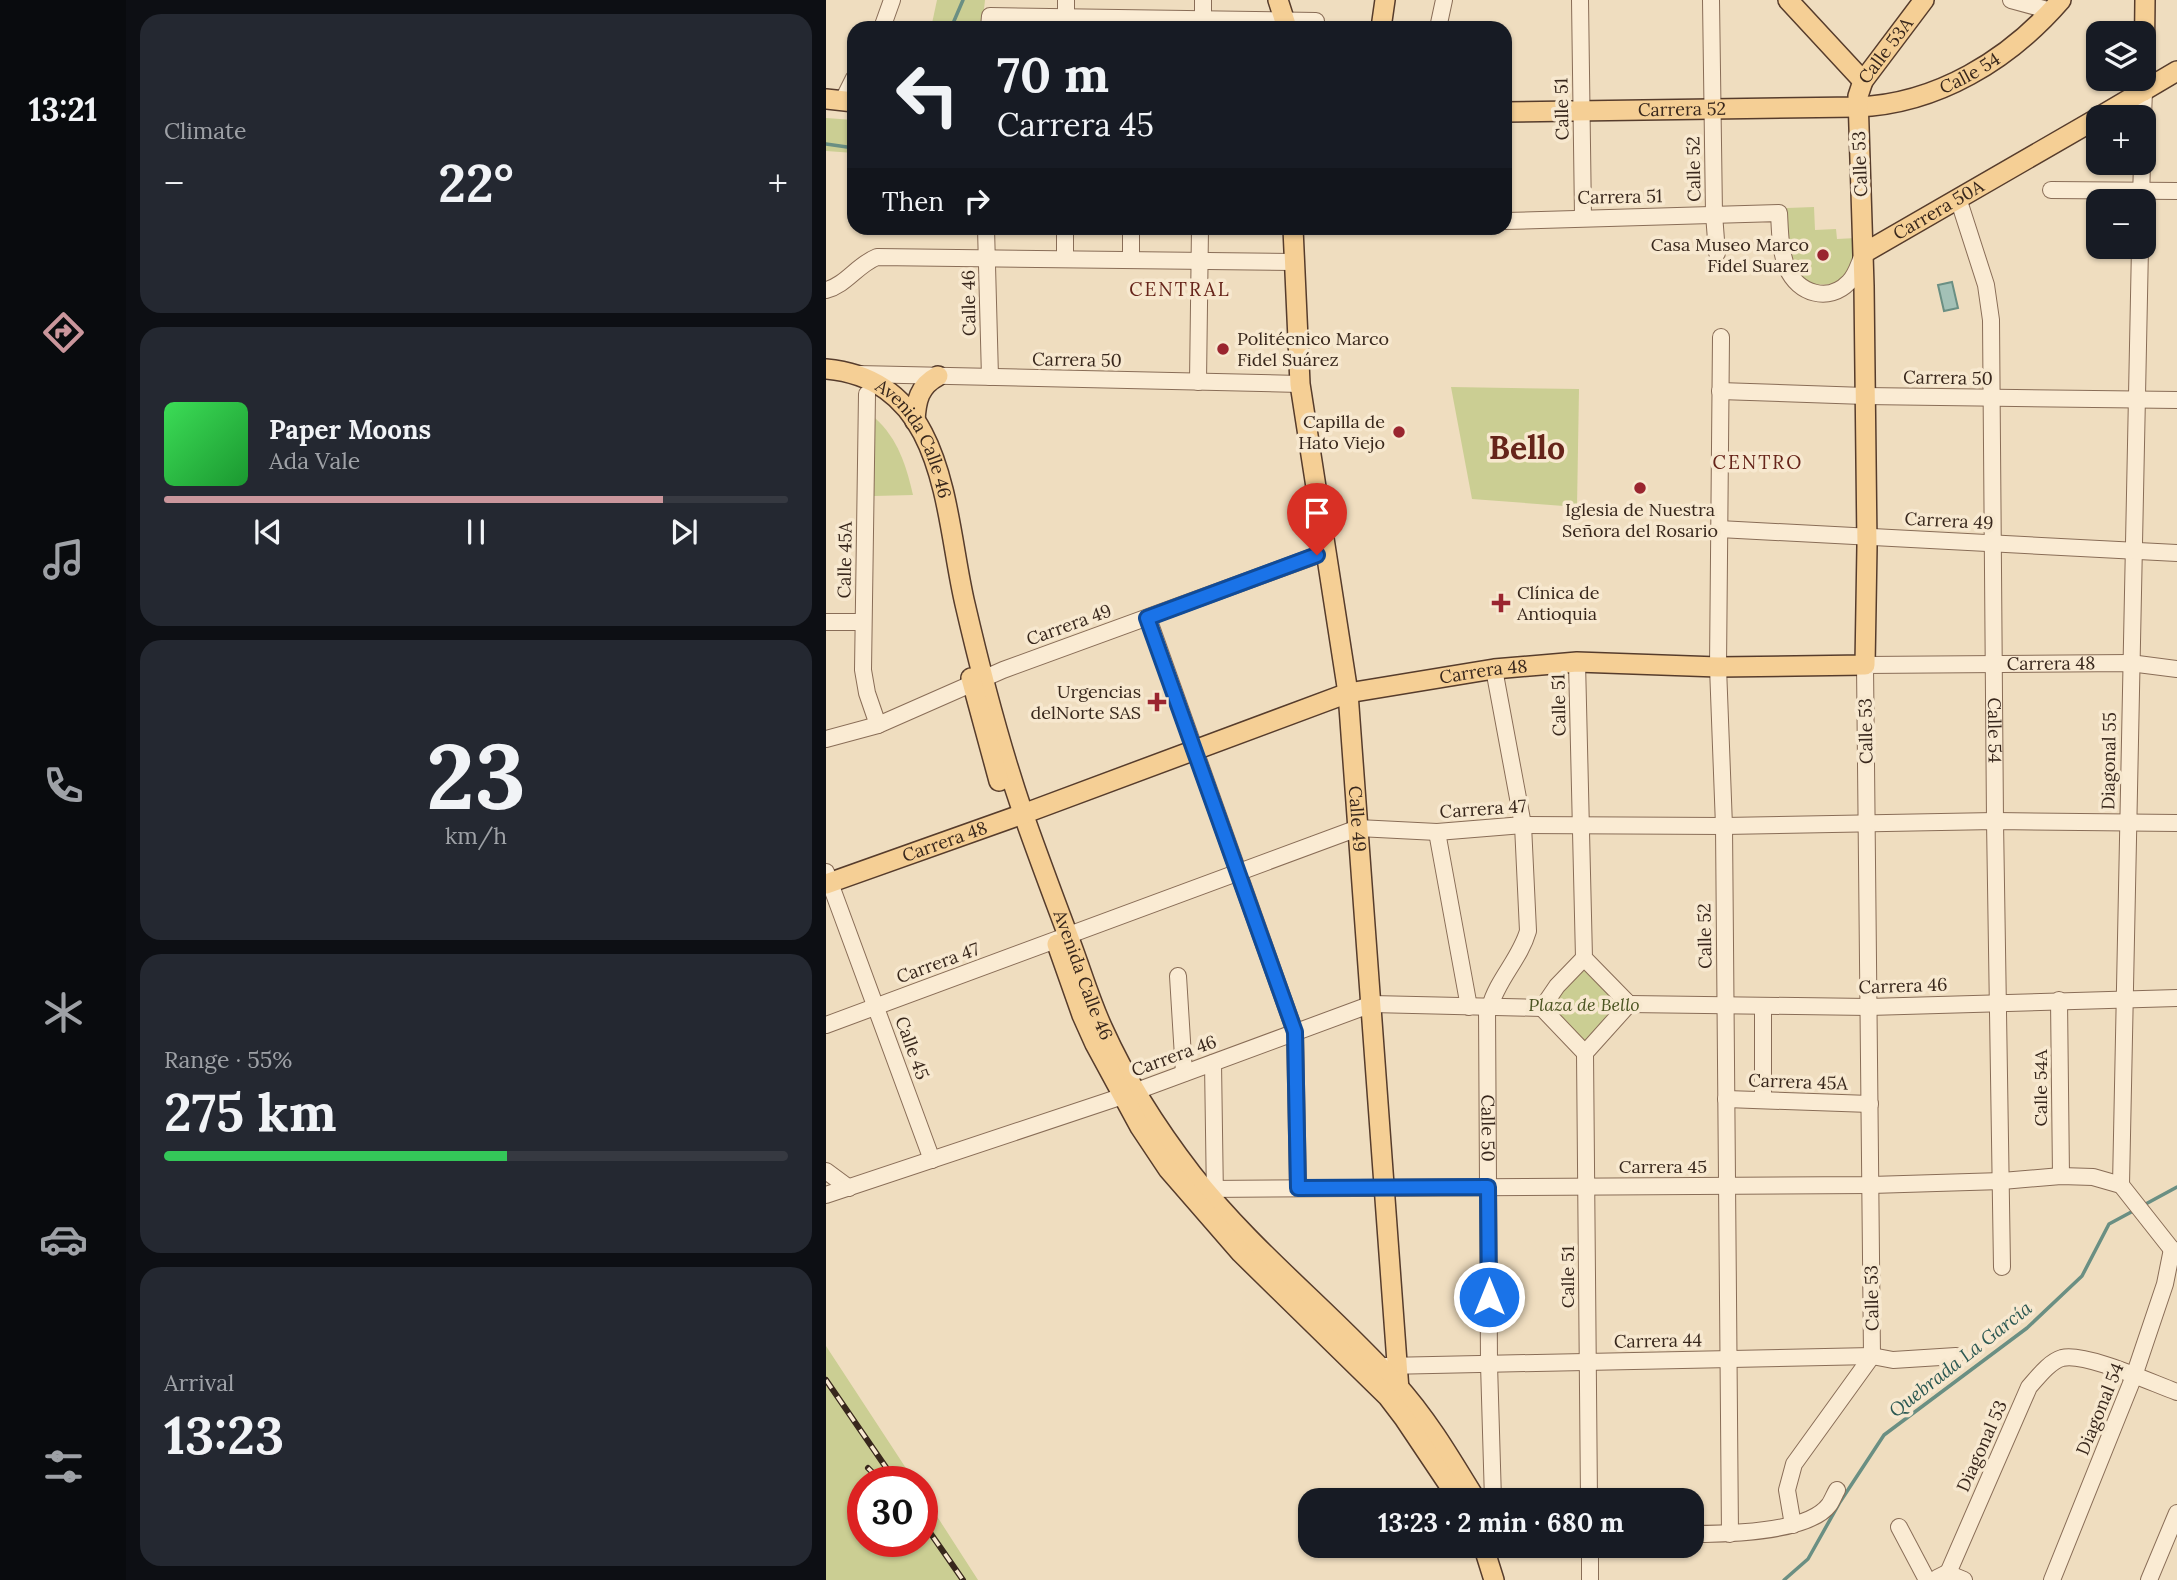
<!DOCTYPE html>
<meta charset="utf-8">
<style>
body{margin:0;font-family:Lora,serif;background:#242831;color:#f1f3f6;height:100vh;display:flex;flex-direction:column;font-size:26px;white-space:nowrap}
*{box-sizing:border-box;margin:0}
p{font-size:23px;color:#9ea1a6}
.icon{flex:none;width:38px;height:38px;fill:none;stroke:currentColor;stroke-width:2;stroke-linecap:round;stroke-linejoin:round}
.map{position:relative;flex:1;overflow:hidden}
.details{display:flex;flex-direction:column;gap:14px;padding:14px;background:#0d0f14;width:700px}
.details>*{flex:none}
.hud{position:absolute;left:21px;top:21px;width:665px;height:214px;border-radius:21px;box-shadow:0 2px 5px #0004;background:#171b24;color:#f1f3f6;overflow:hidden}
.tools{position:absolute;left:1260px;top:21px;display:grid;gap:14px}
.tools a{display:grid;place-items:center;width:70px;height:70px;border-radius:14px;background:#171b24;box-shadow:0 2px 5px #0004;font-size:35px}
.speed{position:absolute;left:21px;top:1466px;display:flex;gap:14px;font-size:35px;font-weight:700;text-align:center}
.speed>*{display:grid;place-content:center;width:91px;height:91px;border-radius:50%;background:#171b24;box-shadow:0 2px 5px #0004;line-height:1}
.speed .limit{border:10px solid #d22;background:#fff;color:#111}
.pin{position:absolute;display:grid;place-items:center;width:60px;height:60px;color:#fff;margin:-72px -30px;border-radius:50% 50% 50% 0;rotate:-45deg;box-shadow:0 0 7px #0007}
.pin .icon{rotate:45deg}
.me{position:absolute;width:77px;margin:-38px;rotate:0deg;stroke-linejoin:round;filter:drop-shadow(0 0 5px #0008)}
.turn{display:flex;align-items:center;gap:24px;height:147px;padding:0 35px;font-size:32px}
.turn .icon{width:91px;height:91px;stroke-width:2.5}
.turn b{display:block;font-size:49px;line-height:60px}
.then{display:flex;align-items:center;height:66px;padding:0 35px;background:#0003;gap:14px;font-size:26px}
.big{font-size:52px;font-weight:800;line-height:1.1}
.details .tile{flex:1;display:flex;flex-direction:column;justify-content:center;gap:10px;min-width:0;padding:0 24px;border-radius:21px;background:#242831}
.details .dial{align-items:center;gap:0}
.dial b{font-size:91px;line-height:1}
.song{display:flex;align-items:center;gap:21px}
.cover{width:84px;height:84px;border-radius:10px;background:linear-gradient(135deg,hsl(130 70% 55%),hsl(130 70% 35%))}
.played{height:7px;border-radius:4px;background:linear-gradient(90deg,#ca969c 80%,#363941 80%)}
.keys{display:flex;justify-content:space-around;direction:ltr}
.heat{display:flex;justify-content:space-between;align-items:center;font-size:38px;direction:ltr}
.charge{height:10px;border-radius:5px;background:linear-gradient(90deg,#34c759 55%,#363941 0)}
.trip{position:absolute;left:472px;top:1488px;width:406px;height:70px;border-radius:21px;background:#171b24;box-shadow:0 2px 5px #0004;font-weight:800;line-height:70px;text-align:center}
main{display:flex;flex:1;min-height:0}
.dock{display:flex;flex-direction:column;width:126px;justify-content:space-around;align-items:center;background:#090b0e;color:#9ea1a6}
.dock .icon{width:49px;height:49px}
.dock .current{color:#ca969c}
.dock b{font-size:32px;color:#f1f3f6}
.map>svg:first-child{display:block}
</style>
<main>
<nav class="dock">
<b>13:21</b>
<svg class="icon current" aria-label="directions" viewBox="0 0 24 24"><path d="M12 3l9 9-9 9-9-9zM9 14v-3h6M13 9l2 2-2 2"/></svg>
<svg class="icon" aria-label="music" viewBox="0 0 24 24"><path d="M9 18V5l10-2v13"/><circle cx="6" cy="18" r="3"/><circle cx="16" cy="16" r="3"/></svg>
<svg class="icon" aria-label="phone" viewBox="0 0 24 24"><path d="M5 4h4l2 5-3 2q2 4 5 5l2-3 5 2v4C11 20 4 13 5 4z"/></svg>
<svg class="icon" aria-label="climate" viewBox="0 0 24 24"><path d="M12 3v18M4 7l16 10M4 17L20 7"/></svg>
<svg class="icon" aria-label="car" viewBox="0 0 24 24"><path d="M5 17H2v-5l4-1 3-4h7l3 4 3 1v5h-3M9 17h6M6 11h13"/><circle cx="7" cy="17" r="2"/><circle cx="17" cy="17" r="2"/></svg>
<svg class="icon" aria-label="filters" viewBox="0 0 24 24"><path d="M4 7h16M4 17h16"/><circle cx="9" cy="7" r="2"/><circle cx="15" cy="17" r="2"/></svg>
</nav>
<section class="details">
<div class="tile"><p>Climate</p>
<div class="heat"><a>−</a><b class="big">22°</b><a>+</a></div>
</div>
<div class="tile">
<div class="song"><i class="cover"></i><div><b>Paper Moons</b><p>Ada Vale</p></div></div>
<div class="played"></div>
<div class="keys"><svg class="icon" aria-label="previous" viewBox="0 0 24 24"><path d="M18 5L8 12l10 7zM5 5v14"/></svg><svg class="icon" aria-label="pause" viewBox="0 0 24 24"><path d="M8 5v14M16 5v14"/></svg><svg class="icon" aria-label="next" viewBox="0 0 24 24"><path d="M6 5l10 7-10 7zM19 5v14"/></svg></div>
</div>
<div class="tile dial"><b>23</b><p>km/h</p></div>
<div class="tile"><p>Range · 55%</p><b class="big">275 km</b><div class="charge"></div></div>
<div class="tile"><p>Arrival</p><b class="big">13:23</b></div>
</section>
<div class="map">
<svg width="1351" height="1580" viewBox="0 0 1351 1580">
<rect width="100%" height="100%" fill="#efddbf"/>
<g fill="#cbce93">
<polygon points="111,0 159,0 156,28 105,28"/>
<polygon points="0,118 28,120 28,153 0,151"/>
<path d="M988,207L989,230L1010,229L1011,239L1030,238C1030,273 1018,290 981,283C960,259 962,238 961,208Z"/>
<polygon points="625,387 753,389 751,507 646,499"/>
<path d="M49,418C72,439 80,465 87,495L48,496Z"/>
<polygon points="758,964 798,1004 759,1048 720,1008"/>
<polygon points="0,1346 89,1482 37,1482 37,1542 96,1542 96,1493 152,1580 0,1580"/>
</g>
<polygon fill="#a3c1b6" stroke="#6a8f83" stroke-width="2" points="1126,282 1132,308 1118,311 1112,285"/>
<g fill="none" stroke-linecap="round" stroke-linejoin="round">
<g stroke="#6a8f83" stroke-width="3.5">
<polyline points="125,28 137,0"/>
<polyline points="0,144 28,148"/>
<polyline points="1316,1206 1351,1187"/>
<polyline points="958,1580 982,1559 1014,1502 1058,1435 1201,1328 1256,1276 1283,1224 1309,1210"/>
</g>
<defs>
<g id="minor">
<polyline points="754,0 757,217"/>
<polyline points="885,0 888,214 891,253"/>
<polyline points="1185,0 1225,11"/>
<polyline points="56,28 66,0"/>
<polyline points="163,28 164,16 490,21"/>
<polyline points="240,28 240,0"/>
<polyline points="377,28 377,0"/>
<polyline points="612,28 618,0"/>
<polyline points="17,100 28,78"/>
<polyline points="1317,117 1318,91"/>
<polyline points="1225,190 1351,191"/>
<path id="s1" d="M1132,198L1160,285L1165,320L1169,821L1176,1267"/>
<polyline points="1315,199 1316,163"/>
<path d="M679,221L953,213C954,231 954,251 961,268C972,294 1003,303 1023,282C1030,275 1032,266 1036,257"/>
<polyline points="160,228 164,377"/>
<polyline points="1314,247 1295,1185 1351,1256"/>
<polyline points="239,259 239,228"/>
<polyline points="305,260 305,228"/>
<path d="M0,290C20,285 31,265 51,257L467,262"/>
<polyline points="895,337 892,667 898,826 904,1534"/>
<polyline points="32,374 474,384"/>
<polyline points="372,382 374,228"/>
<polyline points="894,391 1039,396 1351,400"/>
<polyline points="41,394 37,670 41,693 52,725"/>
<polyline points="893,529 1351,553"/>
<polyline points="322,618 469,1032 472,1188"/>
<polyline points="0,622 37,622"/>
<polyline points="751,662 758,958 803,1004 759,1053"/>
<polyline points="0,739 52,725 177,670 500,552"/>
<polyline points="611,832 643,1007"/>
<polyline points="0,872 106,1160"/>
<polyline points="758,958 731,986 716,1008 759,1053 763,1500"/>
<polyline points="352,976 358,1073"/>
<polyline points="1233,1000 1235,1176"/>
<polyline points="803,1004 1043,1007 1351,998"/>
<polyline points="937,1006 937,1100"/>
<path id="s2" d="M661,1007L663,1364L667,1500"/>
<path d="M664,1007C671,980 694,959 702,931L697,825L668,669"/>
<polyline points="0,1025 532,828 611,832 697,825 898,826 1169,821 1351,823"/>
<polyline points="387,1063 389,1199"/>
<polyline points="900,1099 1044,1104"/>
<polyline points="0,1171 23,1188"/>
<polyline points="379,1189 1045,1185 1176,1181 1235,1176 1267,1177 1295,1185"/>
<polyline points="0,1195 297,1096 546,1004 716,1008"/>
<path id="s3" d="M1046,1356L1039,665L1304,663L1351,669"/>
<polyline points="560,1366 1046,1356 1067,1360 1130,1356"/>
<polyline points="967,1525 961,1490 968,1464 1046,1356"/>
<polyline points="1073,1527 1101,1580"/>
<path d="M866,1534C899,1534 982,1533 1003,1505C1006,1501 1008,1495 1011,1490"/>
<polyline points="764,1545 764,1580"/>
<polyline points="1111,1578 1121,1573 1138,1580"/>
<path d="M1119,1580L1203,1387C1212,1377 1223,1362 1236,1358C1259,1352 1326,1383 1351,1392"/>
<polyline points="1226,1580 1308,1376 1339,1284 1346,1249"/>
<polyline points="1323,1580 1351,1513"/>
</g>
<g id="major">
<polyline points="452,0 461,28"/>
<polyline points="962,0 1037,81"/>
<polyline points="555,28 559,0"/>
<polyline points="1318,91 1319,0"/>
<polyline points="0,99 28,102"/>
<path id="s4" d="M679,112L1031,107C1111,104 1183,60 1235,0"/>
<polyline points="1273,117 1351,71"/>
<path id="s5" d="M467,228L474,384L522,693L573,1390"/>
<path id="s6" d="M1038,253L1272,118"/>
<path id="s7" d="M0,369C122,380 118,515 139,604C155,673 174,746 197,813C212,856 228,898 244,941C255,970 264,1001 277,1029C300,1080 332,1130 366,1174C426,1251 504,1311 569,1383C601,1418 625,1459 650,1500"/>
<path d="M89,421C90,401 93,386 112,376"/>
<polyline points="145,678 173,781"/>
<path id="s8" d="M0,884L197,814L522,693L668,669L751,662L892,667L1039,665L1041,546L1038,286L1032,96L1037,81L1098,0"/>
<polyline points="231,944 256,1015 269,1044 314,1127 342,1169 415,1253 562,1397 578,1418 633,1500"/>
<polyline points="657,1545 668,1580"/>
</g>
</defs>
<use href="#minor" stroke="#896d57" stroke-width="18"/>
<use href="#major" stroke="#563c2c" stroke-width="22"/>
<use href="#minor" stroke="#faebd3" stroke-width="16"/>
<use href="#major" stroke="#f5cf95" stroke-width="19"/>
<defs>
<g id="rail">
<polyline points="0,1380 70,1482"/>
<polyline points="42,1468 56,1482"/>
<polyline points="96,1521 137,1580"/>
</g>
</defs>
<use href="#rail" stroke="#38271c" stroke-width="6"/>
<use href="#rail" stroke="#f7e8cf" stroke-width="3.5" stroke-dasharray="10" stroke-linecap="butt"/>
</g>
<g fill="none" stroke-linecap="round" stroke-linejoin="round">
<defs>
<polyline id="route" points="491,555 321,618 469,1032 472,1188 662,1187 663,1297"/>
</defs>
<use href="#route" stroke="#114b97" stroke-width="18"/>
<use href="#route" stroke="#1a73e8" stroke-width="12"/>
</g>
<g fill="#9a252f" stroke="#f7e8cf" stroke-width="2.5">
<circle cx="997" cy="255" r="7"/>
<circle cx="397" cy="349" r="7"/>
<circle cx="573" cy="432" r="7"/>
<circle cx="814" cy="488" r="7"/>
<path d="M671.5 592.5h7v7h7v7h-7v7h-7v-7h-7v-7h7z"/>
<path d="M327.5 691.5h7v7h7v7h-7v7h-7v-7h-7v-7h7z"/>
</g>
<g text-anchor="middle" stroke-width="7" stroke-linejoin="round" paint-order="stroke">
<g font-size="18" fill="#38271c" stroke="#f7e8cf">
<text dy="6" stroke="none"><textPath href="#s8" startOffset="1698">Calle 53A</textPath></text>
<text dy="6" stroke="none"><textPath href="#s4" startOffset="471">Calle 54</textPath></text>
<text dy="6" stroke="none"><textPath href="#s4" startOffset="177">Carrera 52</textPath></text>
<text transform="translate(736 109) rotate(-91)" y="6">Calle 51</text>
<text transform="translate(1034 164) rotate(-92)" y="6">Calle 53</text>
<text transform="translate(868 169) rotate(-91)" y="6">Calle 52</text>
<text transform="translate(794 197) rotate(-1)" y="6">Carrera 51</text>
<text dy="6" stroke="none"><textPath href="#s6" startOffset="86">Carrera 50A</textPath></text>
<text transform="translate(143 303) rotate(-91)" y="6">Calle 46</text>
<text transform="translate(251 360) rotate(1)" y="6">Carrera 50</text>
<text transform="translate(1122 378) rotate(1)" y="6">Carrera 50</text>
<text dy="6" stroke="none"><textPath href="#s7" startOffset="122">Avenida Calle 46</textPath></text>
<text transform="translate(1123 521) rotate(3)" y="6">Carrera 49</text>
<text transform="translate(19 560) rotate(-89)" y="6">Calle 45A</text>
<text transform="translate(243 625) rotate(-20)" y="6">Carrera 49</text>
<text dy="6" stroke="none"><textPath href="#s3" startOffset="877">Carrera 48</textPath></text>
<text dy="6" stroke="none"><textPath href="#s8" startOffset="693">Carrera 48</textPath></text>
<text transform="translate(733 705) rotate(-91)" y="6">Calle 51</text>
<text dy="6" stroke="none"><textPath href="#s1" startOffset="537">Calle 54</textPath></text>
<text transform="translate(1040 731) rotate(-91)" y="6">Calle 53</text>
<text transform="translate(1283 761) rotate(-89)" y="6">Diagonal 55</text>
<text transform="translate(657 809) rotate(-4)" y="6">Carrera 47</text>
<text dy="6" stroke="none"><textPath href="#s5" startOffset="595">Calle 49</textPath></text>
<text dy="6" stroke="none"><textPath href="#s8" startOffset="126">Carrera 48</textPath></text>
<text transform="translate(879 936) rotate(-91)" y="6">Calle 52</text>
<text transform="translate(112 963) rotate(-20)" y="6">Carrera 47</text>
<text dy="6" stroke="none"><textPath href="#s7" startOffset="688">Avenida Calle 46</textPath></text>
<text transform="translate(1077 986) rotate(-2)" y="6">Carrera 46</text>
<text transform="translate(86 1048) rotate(70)" y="6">Calle 45</text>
<text transform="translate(348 1056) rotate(-20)" y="6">Carrera 46</text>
<text transform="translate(972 1082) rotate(2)" y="6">Carrera 45A</text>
<text transform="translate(1215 1088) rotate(-90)" y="6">Calle 54A</text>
<text dy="6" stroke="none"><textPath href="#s2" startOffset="121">Calle 50</textPath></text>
<text x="837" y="1173">Carrera 45</text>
<text transform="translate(742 1277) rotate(-90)" y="6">Calle 51</text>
<text transform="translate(1046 1298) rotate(-91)" y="6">Calle 53</text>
<text transform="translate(832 1341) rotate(-1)" y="6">Carrera 44</text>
<text transform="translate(1274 1409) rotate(-68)" y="6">Diagonal 54</text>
<text transform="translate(1156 1446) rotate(-66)" y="6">Diagonal 53</text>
</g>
<g font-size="18" fill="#38271c" stroke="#f7e8cf" text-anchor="end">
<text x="983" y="251">Casa Museo Marco<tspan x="983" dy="21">Fidel Suarez</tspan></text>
<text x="411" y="345" text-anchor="start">Politécnico Marco<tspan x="411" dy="21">Fidel Suárez</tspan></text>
<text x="559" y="428">Capilla de<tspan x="559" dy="21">Hato Viejo</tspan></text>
<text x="814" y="516" text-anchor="middle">Iglesia de Nuestra<tspan x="814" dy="21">Señora del Rosario</tspan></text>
<text x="691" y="599" text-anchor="start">Clínica de<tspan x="691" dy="21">Antioquia</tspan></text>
<text x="315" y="698">Urgencias<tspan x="315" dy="21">delNorte SAS</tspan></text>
</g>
<g font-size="18" font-style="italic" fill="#4c5522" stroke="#f7e8cf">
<text x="758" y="1011">Plaza de Bello</text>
</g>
<g font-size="19" letter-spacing="2" fill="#66241a" stroke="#f7e8cf">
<text x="354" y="296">CENTRAL</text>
<text x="932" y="469">CENTRO</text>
</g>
<g font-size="19" font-style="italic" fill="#2b5852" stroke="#f7e8cf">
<text transform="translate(1134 1359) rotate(-38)" y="7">Quebrada La García</text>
</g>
<g font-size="32" font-weight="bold" fill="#66241a" stroke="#f7e8cf">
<text x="701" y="459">Bello</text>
</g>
</g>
</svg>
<div class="tools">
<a><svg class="icon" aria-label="layers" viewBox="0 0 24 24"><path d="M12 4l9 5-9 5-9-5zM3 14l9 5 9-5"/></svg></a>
<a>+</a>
<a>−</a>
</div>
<div class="speed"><div class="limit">30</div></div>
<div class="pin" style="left:491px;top:555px;background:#d93025"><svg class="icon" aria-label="arrive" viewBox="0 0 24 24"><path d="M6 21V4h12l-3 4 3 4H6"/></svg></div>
<svg class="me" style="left:663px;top:1297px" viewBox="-20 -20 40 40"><circle r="17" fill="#1a73e8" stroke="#fff" stroke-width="3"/><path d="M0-11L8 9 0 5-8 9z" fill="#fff"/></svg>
<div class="trip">13:23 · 2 min · 680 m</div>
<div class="hud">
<div class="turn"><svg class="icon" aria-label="left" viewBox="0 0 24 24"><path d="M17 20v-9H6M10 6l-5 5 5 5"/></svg><div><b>70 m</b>Carrera 45</div></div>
<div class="then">Then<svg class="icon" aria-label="right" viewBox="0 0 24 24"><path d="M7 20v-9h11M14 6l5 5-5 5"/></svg></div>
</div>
</div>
</main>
